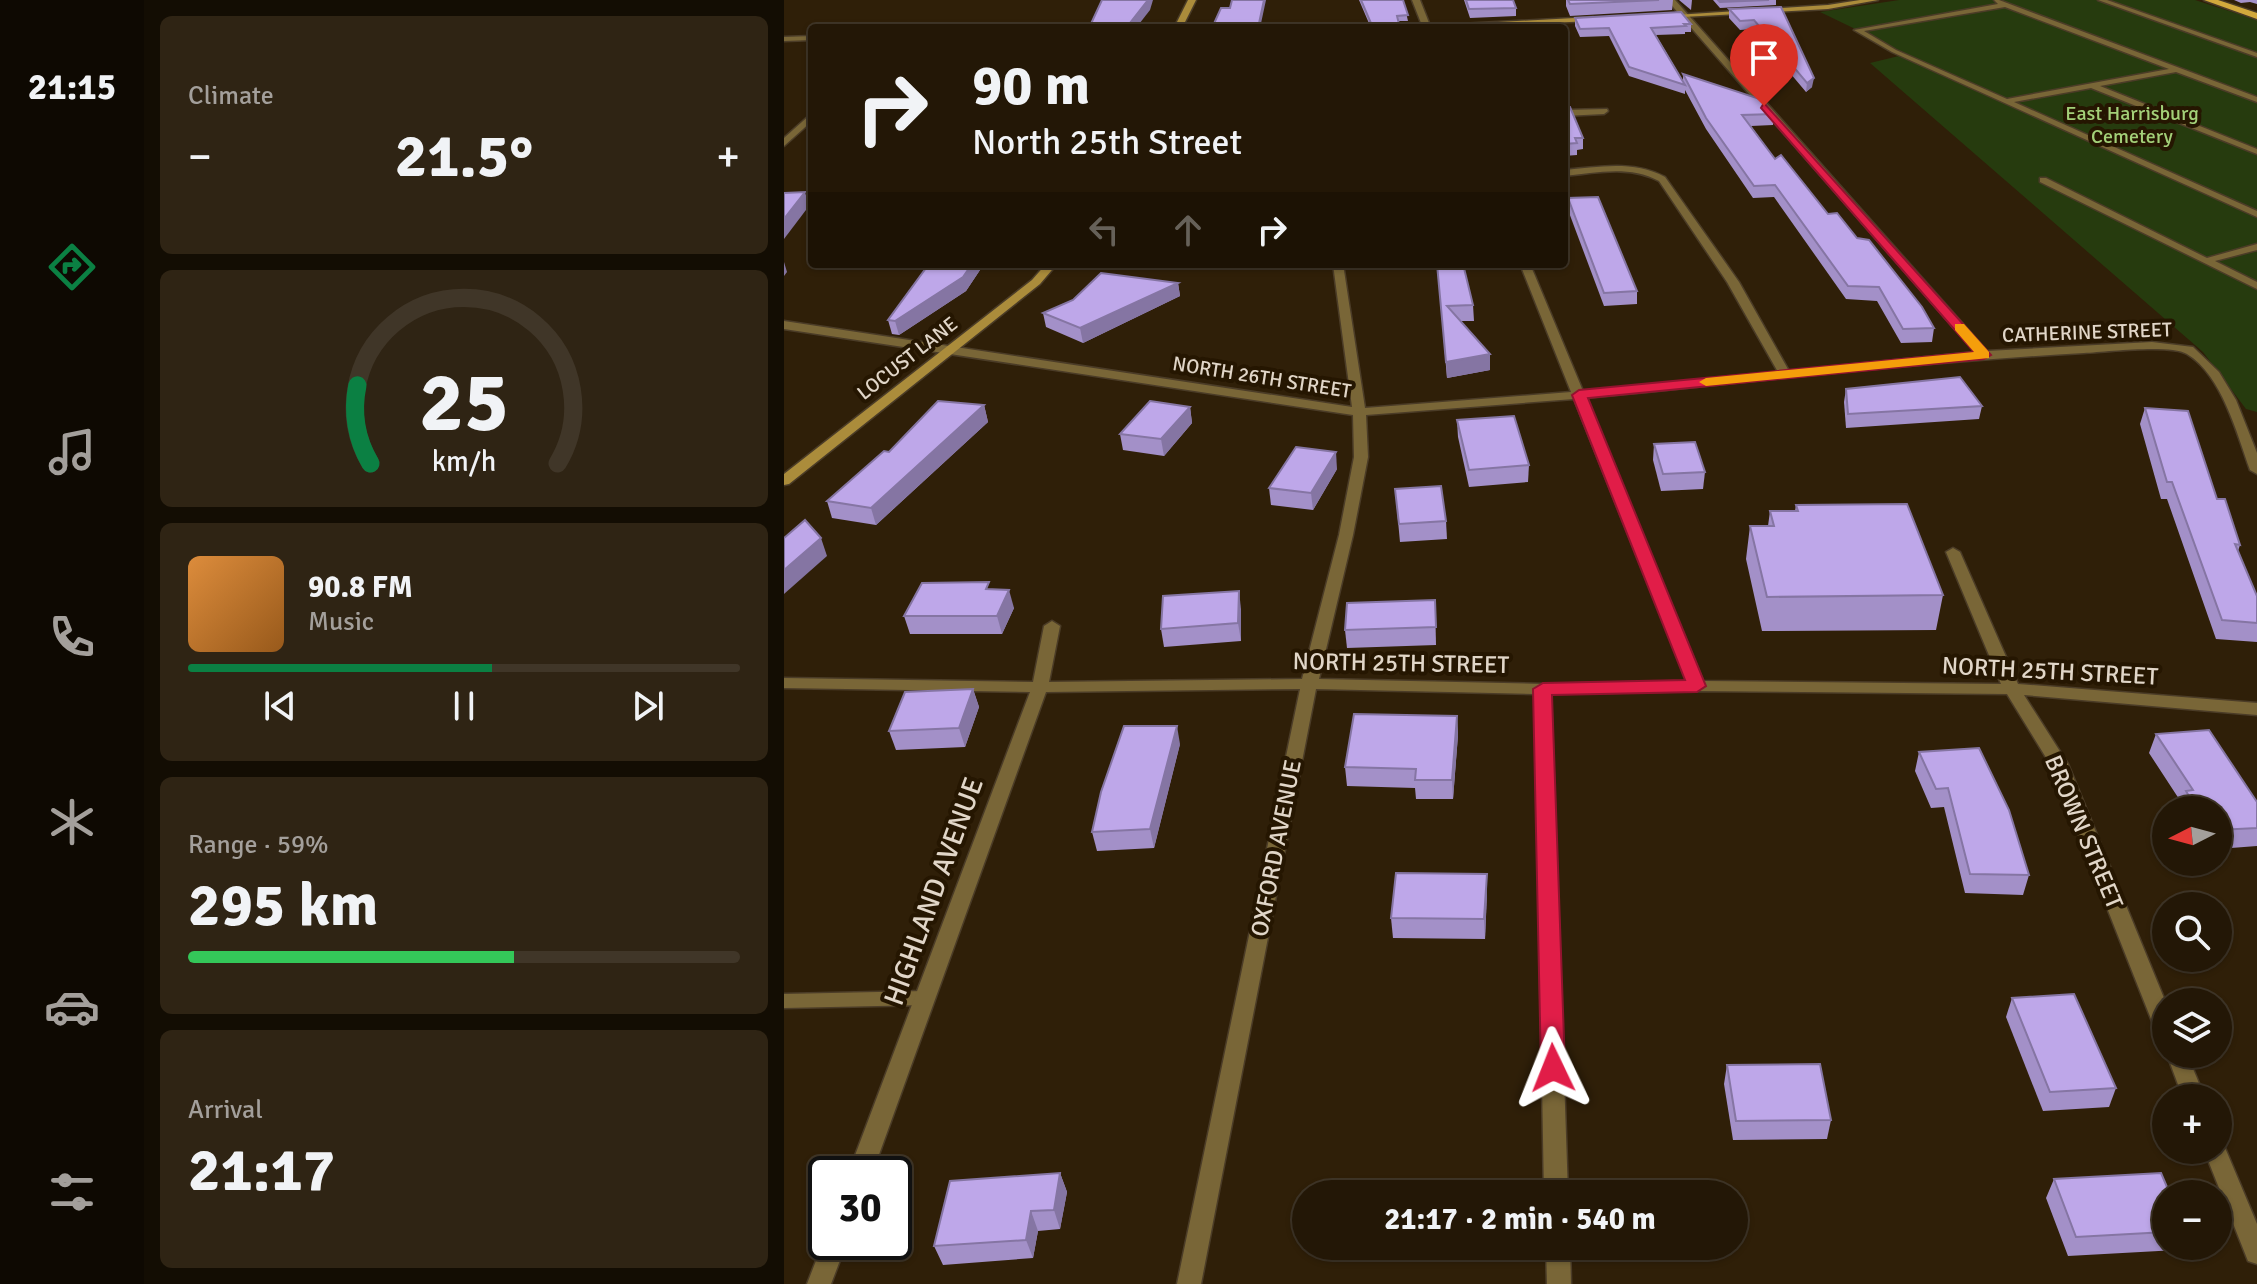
<!DOCTYPE html>
<meta charset="utf-8">
<style>
body{margin:0;font-family:Signika,sans-serif;background:#2f2414;color:#f1f3f6;height:100vh;display:flex;flex-direction:column;font-size:30px;white-space:nowrap}
*{box-sizing:border-box;margin:0}
p{font-size:26px;color:#a39f9b}
.icon{flex:none;width:44px;height:44px;fill:none;stroke:currentColor;stroke-width:2;stroke-linecap:round;stroke-linejoin:round}
.map{position:relative;flex:1;overflow:hidden}
.drawer{display:flex;flex-direction:column;gap:16px;padding:16px;background:#130d03;width:640px}
.drawer>*{flex:none}
.banner{position:absolute;left:24px;top:24px;width:760px;height:244px;border-radius:8px;box-shadow:0 2px 6px #0004,0 0 0 2px #403628;background:#231706;color:#f1f3f6;overflow:hidden}
.needle{width:52px;rotate:264deg}
.buttons{position:absolute;left:1368px;top:796px;display:grid;gap:16px}
.buttons a{display:grid;place-items:center;width:80px;height:80px;border-radius:50%;background:#231706;box-shadow:0 2px 6px #0004,0 0 0 2px #403628;font-size:40px}
.speed{position:absolute;left:24px;top:1156px;display:flex;gap:16px;font-size:40px;font-weight:700;text-align:center}
.speed>*{display:grid;place-content:center;width:104px;height:104px;border-radius:50%;background:#231706;box-shadow:0 2px 6px #0004,0 0 0 2px #403628;line-height:1}
.speed .limit{border:4px solid #111;border-radius:12px;background:#fff;color:#111}
.pin{position:absolute;display:grid;place-items:center;width:68px;height:68px;color:#fff;margin:-82px -34px;border-radius:50% 50% 50% 0;rotate:-45deg;box-shadow:0 0 8px #0007}
.pin .icon{rotate:45deg}
.me{position:absolute;width:88px;margin:-44px;rotate:358deg;stroke-linejoin:round;filter:drop-shadow(0 0 6px #0008)}
.turn{display:flex;align-items:center;gap:28px;height:168px;padding:0 32px;font-size:36px}
.turn .icon{width:104px;height:104px;stroke-width:2.5}
.turn b{display:block;font-size:56px;line-height:68px}
.lanes{display:flex;align-items:center;height:76px;padding:0 32px;background:#0003;justify-content:center;gap:40px;direction:ltr}
.lanes .off{opacity:.35}
.big{font-size:60px;font-weight:700;line-height:1.1}
.drawer .tile{flex:1;display:flex;flex-direction:column;justify-content:center;gap:12px;min-width:0;padding:0 28px;border-radius:12px;background:#2f2414}
.drawer .dial{align-items:center;gap:0}
.dial svg{height:208px;overflow:visible;fill:none;stroke:#403628;stroke-width:7;stroke-linecap:round;text-anchor:middle}
.dial text{fill:#f1f3f6;stroke:none}
.song{display:flex;align-items:center;gap:24px}
.cover{width:96px;height:96px;border-radius:12px;background:linear-gradient(135deg,hsl(30 70% 55%),hsl(30 70% 35%))}
.played{height:8px;border-radius:4px;background:linear-gradient(90deg,#0b8043 55%,#403628 55%)}
.keys{display:flex;justify-content:space-around;direction:ltr}
.heat{display:flex;justify-content:space-between;align-items:center;font-size:44px;direction:ltr}
.charge{height:12px;border-radius:6px;background:linear-gradient(90deg,#34c759 59%,#403628 0)}
.trip{position:absolute;left:508px;top:1180px;width:456px;height:80px;border-radius:40px;background:#231706;box-shadow:0 2px 6px #0004,0 0 0 2px #403628;font-weight:700;line-height:80px;text-align:center}
main{display:flex;flex:1;min-height:0}
.menu{display:flex;flex-direction:column;width:144px;justify-content:space-around;align-items:center;background:#0e0902;color:#a39f9b}
.menu .icon{width:56px;height:56px}
.menu .active{color:#0b8043}
.menu b{font-size:36px;color:#f1f3f6}
.map>svg:first-child{display:block}
</style>
<main>
<nav class="menu">
<b>21:15</b>
<svg class="icon active" aria-label="directions" viewBox="0 0 24 24"><path d="M12 3l9 9-9 9-9-9zM9 14v-3h6M13 9l2 2-2 2"/></svg>
<svg class="icon" aria-label="music" viewBox="0 0 24 24"><path d="M9 18V5l10-2v13"/><circle cx="6" cy="18" r="3"/><circle cx="16" cy="16" r="3"/></svg>
<svg class="icon" aria-label="phone" viewBox="0 0 24 24"><path d="M5 4h4l2 5-3 2q2 4 5 5l2-3 5 2v4C11 20 4 13 5 4z"/></svg>
<svg class="icon" aria-label="climate" viewBox="0 0 24 24"><path d="M12 3v18M4 7l16 10M4 17L20 7"/></svg>
<svg class="icon" aria-label="car" viewBox="0 0 24 24"><path d="M5 17H2v-5l4-1 3-4h7l3 4 3 1v5h-3M9 17h6M6 11h13"/><circle cx="7" cy="17" r="2"/><circle cx="17" cy="17" r="2"/></svg>
<svg class="icon" aria-label="filters" viewBox="0 0 24 24"><path d="M4 7h16M4 17h16"/><circle cx="9" cy="7" r="2"/><circle cx="15" cy="17" r="2"/></svg>
</nav>
<section class="drawer">
<div class="tile"><p>Climate</p>
<div class="heat"><a>−</a><b class="big">21.5°</b><a>+</a></div>
</div>
<div class="tile dial"><svg viewBox="0 0 100 80">
<path d="M14 69A42 42 0 1 1 86 69"/>
<path d="M14 69A42 42 0 0 1 9 39" stroke="#0b8043"/>
<text x="50" y="56" font-size="32" font-weight="700">25</text>
<text x="50" y="72" font-size="11">km/h</text>
</svg></div>
<div class="tile">
<div class="song"><i class="cover"></i><div><b>90.8 FM</b><p>Music</p></div></div>
<div class="played"></div>
<div class="keys"><svg class="icon" aria-label="previous" viewBox="0 0 24 24"><path d="M18 5L8 12l10 7zM5 5v14"/></svg><svg class="icon" aria-label="pause" viewBox="0 0 24 24"><path d="M8 5v14M16 5v14"/></svg><svg class="icon" aria-label="next" viewBox="0 0 24 24"><path d="M6 5l10 7-10 7zM19 5v14"/></svg></div>
</div>
<div class="tile"><p>Range · 59%</p><b class="big">295 km</b><div class="charge"></div></div>
<div class="tile"><p>Arrival</p><b class="big">21:17</b></div>
</section>
<div class="map">
<svg width="1473" height="1284" viewBox="0 0 1473 1284">
<rect width="100%" height="100%" fill="#2f1f08"/>
<polygon fill="#263b0e" points="1115,0 1411,0 1473,20 1473,412 1462,409 1419,352 1086,63 1123,54 1036,12"/>
<g fill="none" stroke-linecap="round" stroke-linejoin="round">
<defs>
<g id="lane">
<path d="M1210,0H1215L1473,97V102L1392,72L1316,86L1473,149V154L1307,88L1230,102L1473,211V217L1108,52L1070,30L1214,4ZM1221,7L1385,69L1223,99L1112,50L1080,31Z"/>
<polygon points="1314,0 1323,0 1473,53 1473,57"/>
<polygon points="1256,178 1262,178 1423,258 1473,244 1473,250 1431,261 1473,282 1473,289 1256,182"/>
<polygon points="141,991 147,993 150,998 147,1003 141,1005 0,1008 0,994"/>
</g>
<g id="street">
<polygon points="628,0 636,0 647,28 639,28"/>
<path d="M883,0H891L1203,351L1368,342L1409,347L1435,372L1452,400L1473,453V474L1466,470C1453,434 1438,375 1403,354C1386,344 1321,352 1300,353C1133,362 968,382 802,398L919,681L1217,684L1162,552L1169,548L1176,552L1234,684L1473,703V715L1240,695L1284,764L1382,1003V1038L1374,1035L1371,1029L1266,764L1223,694L913,691L767,694L784,1194H760L751,694L532,689L417,1284H393L516,689L262,692L88,1174H64L246,692L0,688V678L249,682L260,626L268,621L276,626L265,682L518,679L555,535L570,457L569,415L0,329V321L568,407L549,264H559L581,408L787,392L736,264H746L799,391L994,372L943,282L875,181C845,165 812,173 780,176V170C814,167 850,160 881,177L955,282L1005,371L1191,352ZM790,399L903,681L759,684L535,679L569,535L584,457L582,415Z"/>
<polygon points="28,36 28,40 0,41 0,37"/>
<polygon points="823,109 824,111 820,114 780,116 780,110"/>
<polygon points="28,113 28,121 0,146 0,138"/>
<polygon points="1382,1052 1403,1054 1421,1098 1399,1098"/>
<polygon points="1434,1141 1439,1143 1473,1224 1473,1264 1464,1261 1420,1150 1434,1150"/>
<polygon points="42,1235 42,1242 63,1242 47,1284 23,1284"/>
<polygon points="762,1246 786,1246 787,1284 763,1284"/>
</g>
<g id="secondary">
<polygon points="404,0 412,0 398,28 390,28"/>
<polygon points="1076,0 1094,0 1044,9 880,18 876,16 1044,5"/>
<polygon points="809,17 812,21 635,28 639,26"/>
<polygon points="262,264 273,264 256,284 5,484 0,485 0,474 248,280"/>
</g>
<polygon id="primary" points="1420,0 1434,0 1473,13 1473,19"/>
</defs>
<use href="#lane" stroke="#4b3c27" stroke-width="3"/>
<use href="#street" stroke="#4b3c27" stroke-width="3"/>
<use href="#secondary" stroke="#4b3c27" stroke-width="3"/>
<use href="#primary" stroke="#4b3c27" stroke-width="3"/>
<use href="#lane" fill="#796637" fill-rule="evenodd"/>
<use href="#street" fill="#796637" fill-rule="evenodd"/>
<use href="#secondary" fill="#ab8c3b" fill-rule="evenodd"/>
<use href="#primary" fill="#d2a93c" fill-rule="evenodd"/>
</g>
<g fill="#a390c8">
<polygon points="575,0 619,0 624,21 614,21 616,28 587,28"/>
<polygon points="680,0 729,0 732,8 732,16 686,18"/>
<polygon points="782,0 889,0 888,10 786,16 782,6"/>
<polygon points="895,0 908,0 907,10"/>
<polygon points="929,0 992,0 992,5 936,8"/>
<polygon points="1450,0 1473,0 1473,4 1466,2 1457,3"/>
<polygon points="997,7 1028,87 1022,92 969,29 956,30 945,18 945,9"/>
<polygon points="791,18 907,24 907,32 901,32 901,34 872,35 899,81 899,74 990,114 989,125 967,126 991,159 1044,214 1073,238 1150,328 1148,342 1117,343 1093,301 1062,299 990,197 969,198 922,129 901,90 901,94 845,76 825,36 796,37 791,26"/>
<polygon points="780,95 780,107 799,138 799,149 793,150 793,155 780,156"/>
<polygon points="784,198 853,291 853,304 820,306 784,210"/>
<polygon points="145,264 200,264 182,291 115,335 108,334 104,320"/>
<polygon points="653,264 679,264 689,305 690,321 677,321 706,354 706,370 663,378"/>
<polygon points="394,283 396,296 299,343 262,327 259,313"/>
<polygon points="1062,389 1198,406 1195,419 1062,428 1060,402"/>
<polygon points="200,405 204,422 92,525 48,518 43,501 105,452"/>
<polygon points="406,407 408,423 380,456 339,450 336,434"/>
<polygon points="1361,408 1433,499 1456,545 1454,551 1473,596 1473,642 1432,639 1383,499 1377,499 1356,424"/>
<polygon points="673,420 745,465 744,482 685,487 674,437"/>
<polygon points="870,444 921,472 919,489 877,491 869,460"/>
<polygon points="553,469 529,510 487,505 485,488"/>
<polygon points="611,489 662,521 663,539 616,542"/>
<polygon points="1012,505 1159,595 1152,630 978,631 962,559 966,526 984,526 986,511 1011,511"/>
<polygon points="207,590 230,608 218,634 126,634 120,616"/>
<polygon points="651,600 652,645 563,648 561,630"/>
<polygon points="457,609 457,641 380,647 377,629"/>
<polygon points="189,689 195,707 181,747 112,750 105,731"/>
<polygon points="673,716 674,735 669,799 632,799 631,788 563,786 561,767"/>
<polygon points="1372,734 1473,802 1473,846 1434,849 1434,810 1395,810 1397,802 1365,753"/>
<polygon points="396,744 370,848 313,851 308,832"/>
<polygon points="1135,752 1245,875 1239,895 1181,893 1160,807 1147,808 1131,771"/>
<polygon points="703,893 701,939 609,938 607,918"/>
<polygon points="1228,998 1332,1088 1325,1107 1259,1111 1222,1017"/>
<polygon points="943,1065 1047,1120 1043,1139 949,1140 940,1084"/>
<polygon points="276,1173 283,1192 276,1229 254,1231 249,1258 159,1265 150,1246"/>
<polygon points="1270,1179 1382,1194 1382,1246 1395,1246 1393,1250 1284,1256 1262,1198"/>
</g>
<g fill="#8575a3">
<polygon points="364,0 369,0 366,10 352,28 342,28"/>
<polygon points="480,0 482,0 476,28 474,28"/>
<polygon points="1030,78 1028,87 1022,92 1023,83"/>
<polygon points="21,192 25,206 0,239 0,219"/>
<polygon points="0,262 3,272 0,276"/>
<polygon points="188,264 200,264 182,291 115,335 111,321"/>
<polygon points="394,283 396,296 299,343 296,328"/>
<polygon points="706,354 706,370 663,378 662,362"/>
<polygon points="200,405 204,422 92,525 87,508"/>
<polygon points="406,407 408,423 380,456 377,439"/>
<polygon points="552,452 553,469 529,510 527,493"/>
<polygon points="37,538 43,556 0,594 0,570"/>
<polygon points="225,590 230,608 218,634 213,616"/>
<polygon points="455,591 457,609 457,641 454,623"/>
<polygon points="189,689 195,707 181,747 175,728"/>
<polygon points="673,716 674,735 669,799 668,780"/>
<polygon points="393,726 396,744 370,848 366,829"/>
<polygon points="703,874 703,893 701,939 700,919"/>
<polygon points="276,1173 283,1192 276,1229 270,1210"/>
<polygon points="247,1211 254,1231 249,1258 242,1240"/>
</g>
<g fill="#bea7e9" stroke="#8575a3" stroke-width="2">
<polygon points="318,0 364,0 342,28 305,28"/>
<polygon points="448,0 480,0 474,28 428,28 437,8 446,8"/>
<polygon points="577,0 619,0 624,15 613,16 616,28 589,28"/>
<polygon points="682,0 729,0 732,8 685,9"/>
<polygon points="784,0 875,0 786,4"/>
<polygon points="934,0 985,0 936,2"/>
<polygon points="997,7 1030,78 1023,83 970,20 956,21 945,9"/>
<polygon points="897,12 907,24 900,24 902,26 867,28 901,85 845,67 825,28 796,29 791,18"/>
<polygon points="899,74 976,99 990,114 958,115 991,159 997,155 1044,214 1053,213 1073,238 1085,240 1138,307 1150,328 1119,329 1095,287 1064,286 991,185 970,186 922,118"/>
<polygon points="780,107 786,107 799,138 791,138 793,143 780,144"/>
<polygon points="21,192 0,219 0,193"/>
<polygon points="814,197 853,291 820,293 784,198"/>
<polygon points="145,264 188,264 179,277 111,321 104,320"/>
<polygon points="653,264 679,264 689,305 663,306 706,354 662,362"/>
<polygon points="317,273 394,283 296,328 259,313 289,300"/>
<polygon points="1176,377 1198,406 1064,414 1062,389"/>
<polygon points="154,401 200,405 87,508 43,501 100,451 105,452"/>
<polygon points="366,401 406,407 377,439 336,434"/>
<polygon points="1361,408 1404,411 1433,499 1441,499 1456,545 1451,544 1473,596 1473,623 1438,620 1388,482 1383,482"/>
<polygon points="730,416 745,465 685,470 673,420"/>
<polygon points="911,442 921,472 879,474 870,444"/>
<polygon points="512,447 552,452 527,493 485,488"/>
<polygon points="657,486 662,521 615,524 611,489"/>
<polygon points="1123,504 1159,595 983,597 966,526 990,526 986,511 1014,511 1012,505"/>
<polygon points="21,520 37,538 0,570 0,538"/>
<polygon points="205,582 202,589 225,590 213,616 120,616 138,583"/>
<polygon points="455,591 454,623 377,629 379,596"/>
<polygon points="651,600 652,627 561,630 563,603"/>
<polygon points="189,689 175,728 105,731 121,692"/>
<polygon points="570,714 673,716 668,780 631,780 632,769 561,767"/>
<polygon points="340,726 393,726 366,829 308,832 317,792"/>
<polygon points="1425,730 1473,802 1473,828 1434,830 1434,810 1413,810 1402,791 1409,790 1372,734"/>
<polygon points="1195,748 1225,810 1245,875 1186,874 1164,788 1152,789 1135,752"/>
<polygon points="612,873 703,874 700,919 607,918"/>
<polygon points="1290,994 1332,1088 1266,1092 1228,998"/>
<polygon points="1036,1064 1047,1120 952,1121 943,1065"/>
<polygon points="276,1173 270,1210 247,1211 242,1240 150,1246 166,1181"/>
<polygon points="1377,1173 1386,1194 1382,1194 1382,1232 1292,1237 1270,1179"/>
</g>
<polygon fill="#e11d48" stroke="#92132f" stroke-width="2" points="980,103 1207,355 1200,359 804,398 922,686 913,692 768,695 781,1068 778,1075 769,1078 760,1075 757,1068 749,689 759,683 901,680 788,395 795,390 1190,352 977,108"/>
<polygon fill="#f59e0b" points="1171,324 1180,324 1205,352 1205,358 922,386 915,382 922,378 1190,352 1171,330"/>
<g text-anchor="middle" stroke-width="8" stroke-linejoin="round" paint-order="stroke">
<g font-size="20" fill="#a3d078" stroke="#251601">
<text x="1348" y="120">East Harrisburg<tspan x="1348" dy="23">Cemetery</tspan></text>
</g>
<g font-size="20" fill="#e1d6c8" stroke="#251601">
<text transform="translate(1303 332) rotate(-2)" y="7">CATHERINE STREET</text>
<text transform="translate(123 358) rotate(-38)" y="7">LOCUST LANE</text>
<text transform="translate(478 377) rotate(9)" y="7">NORTH 26TH STREET</text>
</g>
<g font-size="24" fill="#e1d6c8" stroke="#251601">
<text transform="translate(617 663) rotate(1)" y="8">NORTH 25TH STREET</text>
<text transform="translate(1266 671) rotate(3)" y="8">NORTH 25TH STREET</text>
<text transform="translate(1300 832) rotate(67)" y="8">BROWN STREET</text>
<text transform="translate(492 848) rotate(-79)" y="8">OXFORD AVENUE</text>
</g>
<g font-size="28" fill="#e1d6c8" stroke="#251601">
<text transform="translate(149 891) rotate(-70)" y="10">HIGHLAND AVENUE</text>
</g>
</g>
</svg>
<div class="buttons">
<a><svg class="needle" viewBox="-14 -14 28 28"><path d="M0-13l5 13h-10z" fill="#e53935"/><path d="M0 13l5-13h-10z" fill="#a39f9b"/></svg></a>
<a><svg class="icon" aria-label="search" viewBox="0 0 24 24"><circle cx="10" cy="10" r="6"/><path d="M15 15l6 6"/></svg></a>
<a><svg class="icon" aria-label="layers" viewBox="0 0 24 24"><path d="M12 4l9 5-9 5-9-5zM3 14l9 5 9-5"/></svg></a>
<a>+</a>
<a>−</a>
</div>
<div class="speed"><div class="limit">30</div></div>
<div class="pin" style="left:980px;top:106px;background:#d93025"><svg class="icon" aria-label="arrive" viewBox="0 0 24 24"><path d="M6 21V4h12l-3 4 3 4H6"/></svg></div>
<svg class="me" style="left:769px;top:1068px" viewBox="-20 -20 40 40"><path d="M0-17L14 15 0 8-14 15z" fill="#e11d48" stroke="#fff" stroke-width="4"/></svg>
<div class="trip">21:17 · 2 min · 540 m</div>
<div class="banner">
<div class="turn"><svg class="icon" aria-label="right" viewBox="0 0 24 24"><path d="M7 20v-9h11M14 6l5 5-5 5"/></svg><div><b>90 m</b>North 25th Street</div></div>
<div class="lanes"><svg class="icon off" aria-label="left" viewBox="0 0 24 24"><path d="M17 20v-9H6M10 6l-5 5 5 5"/></svg><svg class="icon off" aria-label="ahead" viewBox="0 0 24 24"><path d="M12 20V5M6 11l6-6 6 6"/></svg><svg class="icon" aria-label="right" viewBox="0 0 24 24"><path d="M7 20v-9h11M14 6l5 5-5 5"/></svg></div>
</div>
</div>
</main>
